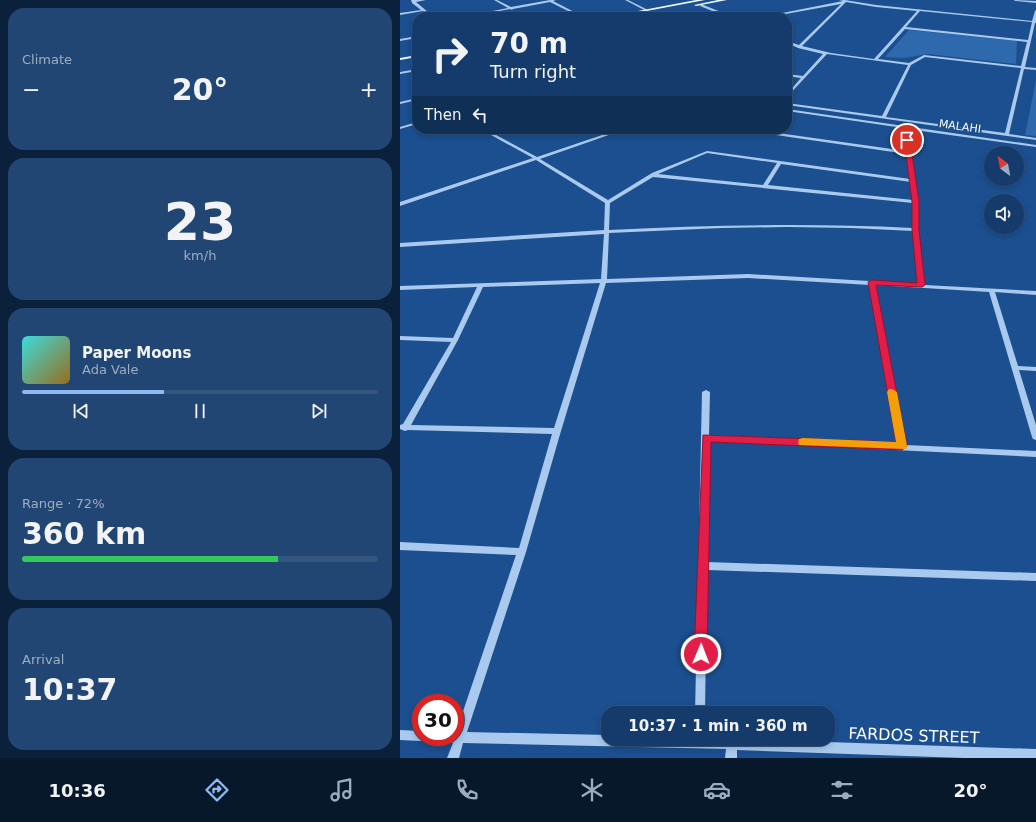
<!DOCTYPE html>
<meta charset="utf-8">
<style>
body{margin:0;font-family:"DejaVu Sans",sans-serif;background:#214673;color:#f1f3f6;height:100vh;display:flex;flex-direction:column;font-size:15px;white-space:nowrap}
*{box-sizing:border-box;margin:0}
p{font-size:13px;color:#9dadc1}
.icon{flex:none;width:22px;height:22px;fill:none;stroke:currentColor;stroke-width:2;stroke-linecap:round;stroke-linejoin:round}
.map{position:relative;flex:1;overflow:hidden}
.sheet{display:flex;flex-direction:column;gap:8px;padding:8px;background:#0b203b;width:400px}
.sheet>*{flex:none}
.guide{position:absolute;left:12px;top:12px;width:380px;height:122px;border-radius:16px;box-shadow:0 2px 6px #0003,0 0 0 1px #33557e;background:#143b6b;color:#f1f3f6;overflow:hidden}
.needle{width:26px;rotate:328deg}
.fabs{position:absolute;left:584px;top:146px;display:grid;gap:8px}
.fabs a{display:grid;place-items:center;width:40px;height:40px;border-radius:50%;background:#143b6b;box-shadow:0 2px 6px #0003,0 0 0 1px #33557e;font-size:20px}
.speed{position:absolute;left:12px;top:694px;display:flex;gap:8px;font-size:20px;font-weight:700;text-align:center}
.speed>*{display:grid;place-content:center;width:52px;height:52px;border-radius:50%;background:#143b6b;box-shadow:0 2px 6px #0003,0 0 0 1px #33557e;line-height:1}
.speed .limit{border:6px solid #d22;background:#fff;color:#111}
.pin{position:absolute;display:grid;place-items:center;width:34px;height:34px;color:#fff;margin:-17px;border:2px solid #fff;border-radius:50%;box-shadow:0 1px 4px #0007}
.me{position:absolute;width:44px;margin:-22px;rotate:1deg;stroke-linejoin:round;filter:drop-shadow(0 0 3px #0008)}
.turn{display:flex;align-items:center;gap:14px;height:84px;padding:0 12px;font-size:18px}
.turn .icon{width:52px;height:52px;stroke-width:2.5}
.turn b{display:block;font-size:28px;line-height:34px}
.then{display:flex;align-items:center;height:38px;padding:0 12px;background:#0003;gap:8px;font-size:15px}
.big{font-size:30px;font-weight:600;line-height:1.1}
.sheet .widget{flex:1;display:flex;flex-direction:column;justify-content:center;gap:6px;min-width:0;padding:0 14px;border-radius:16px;background:#214673}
.sheet .dial{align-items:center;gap:0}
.dial b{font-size:52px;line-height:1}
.song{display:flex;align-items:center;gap:12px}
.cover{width:48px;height:48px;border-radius:6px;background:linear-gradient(135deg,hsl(180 70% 55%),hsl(40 70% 35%))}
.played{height:4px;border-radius:2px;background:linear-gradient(90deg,#90b9f0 40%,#33557e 40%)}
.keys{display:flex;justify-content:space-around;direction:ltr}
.heat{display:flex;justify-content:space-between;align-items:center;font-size:22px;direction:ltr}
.charge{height:6px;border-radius:3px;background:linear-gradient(90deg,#34c759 72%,#33557e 0)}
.trip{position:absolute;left:201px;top:706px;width:234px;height:40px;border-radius:16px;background:#143b6b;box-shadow:0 2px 6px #0003,0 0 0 1px #33557e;font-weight:600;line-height:40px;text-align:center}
.menu{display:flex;height:64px;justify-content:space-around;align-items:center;background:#08182b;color:#9dadc1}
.menu .icon{width:28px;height:28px}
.menu .on{color:#90b9f0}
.menu b{font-size:18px;color:#f1f3f6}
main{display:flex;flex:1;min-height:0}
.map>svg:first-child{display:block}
</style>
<main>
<section class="sheet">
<div class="widget"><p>Climate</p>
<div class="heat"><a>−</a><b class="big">20°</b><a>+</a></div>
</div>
<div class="widget dial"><b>23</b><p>km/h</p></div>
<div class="widget">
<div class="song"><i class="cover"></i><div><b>Paper Moons</b><p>Ada Vale</p></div></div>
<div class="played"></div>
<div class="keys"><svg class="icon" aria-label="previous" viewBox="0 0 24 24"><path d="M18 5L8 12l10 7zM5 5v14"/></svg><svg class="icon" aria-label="pause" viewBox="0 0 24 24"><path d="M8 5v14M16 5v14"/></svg><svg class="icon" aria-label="next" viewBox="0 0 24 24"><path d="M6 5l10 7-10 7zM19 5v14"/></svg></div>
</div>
<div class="widget"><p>Range · 72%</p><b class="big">360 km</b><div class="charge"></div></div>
<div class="widget"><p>Arrival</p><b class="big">10:37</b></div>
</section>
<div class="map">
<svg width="636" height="758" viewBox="0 0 636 758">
<rect width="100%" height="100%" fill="#1b4f8f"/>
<g fill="#2e69ad">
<polygon points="509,30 617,41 616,64 528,54 504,58 485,57"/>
<polygon points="636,80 636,136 625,135"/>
</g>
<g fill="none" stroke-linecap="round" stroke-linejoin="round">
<g fill="#a9c9ee" fill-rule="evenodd">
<polygon points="11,0 26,0 16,2 34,17 30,17 23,11 0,15 0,13 21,10 12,3"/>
<polygon points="94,0 97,0 111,7 150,0 156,0 153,1 184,17 180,17 150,2 113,9 112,10 110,9 69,17 62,17 108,8"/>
<polygon points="225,0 228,0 248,10 246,11"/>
<path d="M439,0H445L476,5L632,21L635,11L636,10V23H635L625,67L636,68V70L624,69L609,134L636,138V140L387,105V103L482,116L508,65L427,54L387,97V94L401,78L387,76V74L403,76L423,54L398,48L387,43V41L399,45L441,4L369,17H362L443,1ZM446,2L476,7L517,11L474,59L431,53L402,46ZM520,11L632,22L628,40L506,27ZM505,29L627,42L621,66L524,55L509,63L478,59ZM525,57L621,68L605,133L486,117L511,65Z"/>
<polygon points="614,0 636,1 636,3 615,1"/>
<polygon points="301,4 331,16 332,17 327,17 300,6"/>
<polygon points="17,36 17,38 0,41 0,39"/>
<polygon points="17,69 17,71 0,74 0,72"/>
<polygon points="17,98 17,100 0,104 0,102"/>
<path d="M387,109L636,145V147L507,129L519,202L518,230L525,285L636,291V295L595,292L618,366L636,367V371L619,370L636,425V440L633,439L632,437L589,292L476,285L506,445L636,451V457L309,441L307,562L636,573V581L307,570L305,713H295L302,392L306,390L310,392L309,435L498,444L470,285L348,278L206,283L161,431L126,552L67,732L208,735V739H342L636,749V758H564L337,750V758H325L326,749L63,743L59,758H47L53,743L31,742L27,741L26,738L25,740L21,741L0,740V730L21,731V737H55V732H56L116,555L0,550V542L119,548L152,434L8,430L5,431L0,429V425L3,424L51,342L0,340V336L53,338L77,287L0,290V286L201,279L204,234L0,247V243L204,230L205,203L136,160L0,206V202L133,158L80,129H85L137,157L220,129H226L140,159L208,200L252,173L307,151L510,179L507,154L341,130L339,129H350L506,151L503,128L387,111ZM307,153L377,163L363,185L258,174ZM381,164L511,182L513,200L368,185ZM253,177L513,203L512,228C410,223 311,225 209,230L210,203ZM387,227L451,228L513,231L519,284L475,282L472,280L469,281L348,274L207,279L209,233L322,228ZM200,283L154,428L11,425L58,340L83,287Z"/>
<polygon points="17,122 17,124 0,129 0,127"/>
</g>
<g fill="#f0f6ff" fill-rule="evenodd">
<polygon points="296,0 305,0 215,17 206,17"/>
<polygon points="318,0 327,0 296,6 294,5"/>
<polygon points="17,55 17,57 0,60 0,58"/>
</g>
</g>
<polygon fill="#e11d48" stroke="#92132f" points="507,139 510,140 519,202 519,230 525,285 522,287 476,285 507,446 502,450 311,442 307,654 306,658 301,660 296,658 294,654 303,435 496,442 468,282 472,280 517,283 512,230 512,202 504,140"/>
<polygon fill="#f59e0b" points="489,389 492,389 497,392 507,446 506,449 399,445 398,442 399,439 403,438 496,442 487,392"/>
<g text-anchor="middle" stroke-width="4" stroke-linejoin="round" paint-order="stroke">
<g font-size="11" fill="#fff" stroke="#1b4f8f">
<text transform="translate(560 126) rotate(8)" y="4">MALAHI</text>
</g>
<g font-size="16" fill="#fff" stroke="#1b4f8f">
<text transform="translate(514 735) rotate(2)" y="6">FARDOS STREET</text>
</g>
</g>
</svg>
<div class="fabs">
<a><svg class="needle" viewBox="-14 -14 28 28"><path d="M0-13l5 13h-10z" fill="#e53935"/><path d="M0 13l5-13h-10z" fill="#9dadc1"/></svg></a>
<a><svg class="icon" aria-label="sound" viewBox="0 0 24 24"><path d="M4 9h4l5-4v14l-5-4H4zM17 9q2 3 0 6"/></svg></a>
</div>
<div class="speed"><div class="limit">30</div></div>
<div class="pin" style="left:507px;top:140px;background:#d93025"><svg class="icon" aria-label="arrive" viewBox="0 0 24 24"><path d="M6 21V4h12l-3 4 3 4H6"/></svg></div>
<svg class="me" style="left:301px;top:654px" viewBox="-20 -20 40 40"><circle r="17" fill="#e11d48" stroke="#fff" stroke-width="3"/><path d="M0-11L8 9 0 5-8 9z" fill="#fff"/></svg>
<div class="trip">10:37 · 1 min · 360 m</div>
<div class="guide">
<div class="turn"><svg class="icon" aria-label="right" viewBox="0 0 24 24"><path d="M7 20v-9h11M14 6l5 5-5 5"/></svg><div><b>70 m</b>Turn right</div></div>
<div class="then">Then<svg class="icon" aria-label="left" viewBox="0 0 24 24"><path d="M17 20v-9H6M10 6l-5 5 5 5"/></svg></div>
</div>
</div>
</main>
<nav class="menu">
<b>10:36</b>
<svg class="icon on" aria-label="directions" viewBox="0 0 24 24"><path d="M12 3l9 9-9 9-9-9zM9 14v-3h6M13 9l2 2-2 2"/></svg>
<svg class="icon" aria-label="music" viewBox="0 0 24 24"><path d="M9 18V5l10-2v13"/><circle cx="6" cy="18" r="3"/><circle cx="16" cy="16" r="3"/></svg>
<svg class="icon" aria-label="phone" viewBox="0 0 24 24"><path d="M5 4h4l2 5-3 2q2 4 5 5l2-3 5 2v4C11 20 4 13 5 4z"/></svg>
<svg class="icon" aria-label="climate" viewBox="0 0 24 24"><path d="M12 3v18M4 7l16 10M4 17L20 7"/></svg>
<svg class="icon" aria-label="car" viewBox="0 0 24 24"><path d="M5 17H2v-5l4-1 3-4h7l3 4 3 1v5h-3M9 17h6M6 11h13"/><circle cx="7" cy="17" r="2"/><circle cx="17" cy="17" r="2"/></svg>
<svg class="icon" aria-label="filters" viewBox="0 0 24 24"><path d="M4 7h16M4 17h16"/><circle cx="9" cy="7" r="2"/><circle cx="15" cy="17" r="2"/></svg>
<b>20°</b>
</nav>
